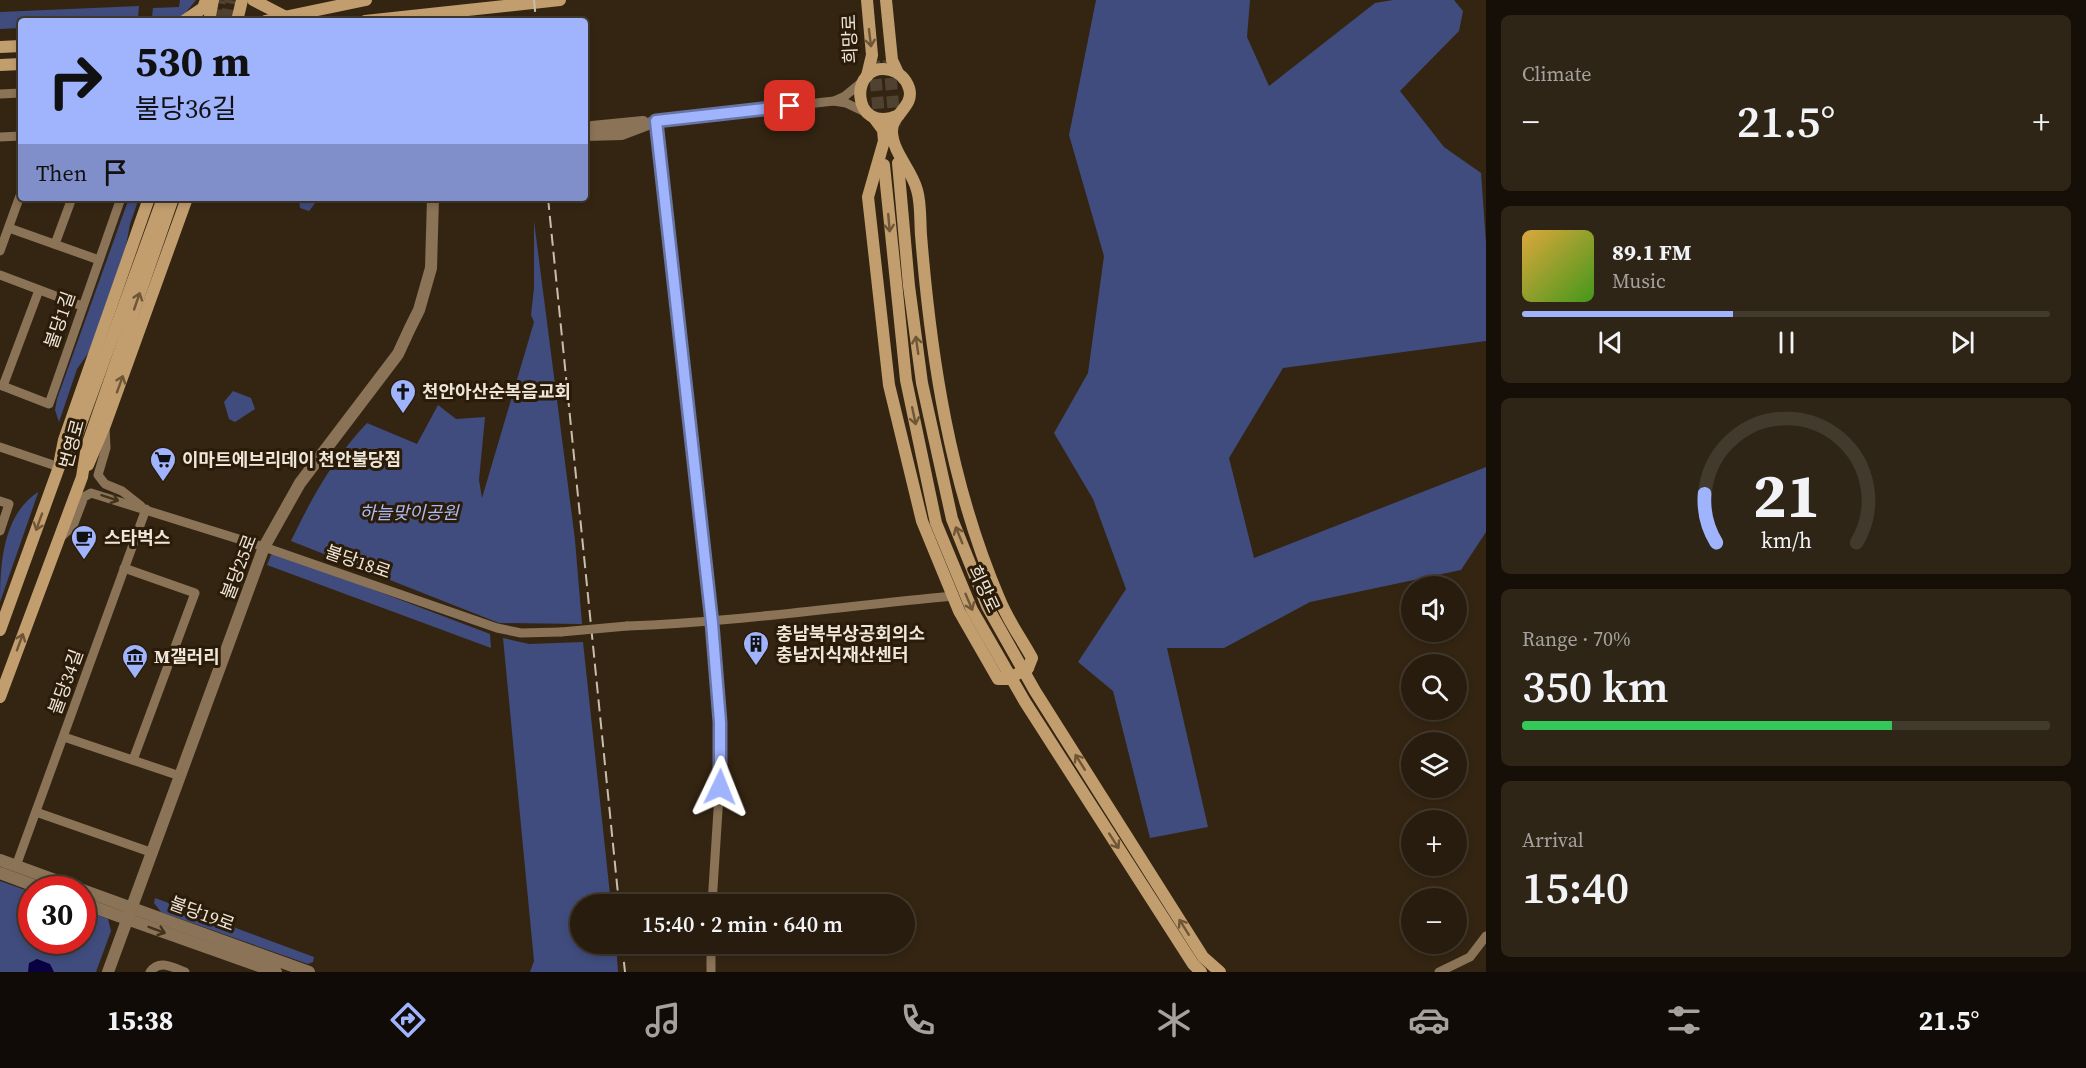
<!DOCTYPE html>
<meta charset="utf-8">
<style>
body{margin:0;font-family:"Source Serif 4","Noto Sans KR",serif;background:#2f2517;color:#f1f3f6;height:100vh;display:flex;flex-direction:column;font-size:22px;white-space:nowrap}
*{box-sizing:border-box;margin:0}
p{font-size:20px;color:#a4a19e}
.icon{flex:none;width:33px;height:33px;fill:none;stroke:currentColor;stroke-width:2;stroke-linecap:round;stroke-linejoin:round}
.map{position:relative;flex:1;overflow:hidden}
.drawer{display:flex;flex-direction:column;gap:15px;padding:15px;background:#150f08;width:600px}
.drawer>*{flex:none}
.guide{position:absolute;left:18px;top:18px;width:570px;height:183px;border-radius:6px;box-shadow:0 3px 9px #0003,0 0 0 2px #433a2e;background:#a0b3fd;color:#111;overflow:hidden}
.buttons{position:absolute;left:1401px;top:576px;display:grid;gap:12px}
.buttons a{display:grid;place-items:center;width:66px;height:66px;border-radius:50%;background:#271c0e;box-shadow:0 3px 9px #0003,0 0 0 2px #433a2e;font-size:30px}
.speed{position:absolute;left:18px;top:876px;display:flex;gap:12px;font-size:30px;font-weight:700;text-align:center}
.speed>*{display:grid;place-content:center;width:78px;height:78px;border-radius:50%;background:#271c0e;box-shadow:0 3px 9px #0003,0 0 0 2px #433a2e;line-height:1}
.speed .limit{border:9px solid #d22;background:#fff;color:#111}
.pin{position:absolute;display:grid;place-items:center;width:51px;height:51px;color:#fff;margin:-26px;border-radius:12px;box-shadow:0 3px 9px #0006}
.me{position:absolute;width:66px;margin:-33px;rotate:2deg;stroke-linejoin:round;filter:drop-shadow(0 0 4px #0008)}
.turn{display:flex;align-items:center;gap:21px;height:126px;padding:0 18px;font-size:27px}
.turn .icon{width:78px;height:78px;stroke-width:2.5}
.turn b{display:block;font-size:42px;line-height:51px}
.then{display:flex;align-items:center;height:57px;padding:0 18px;background:#0003;gap:12px;font-size:22px}
.big{font-size:45px;font-weight:600;line-height:1.1}
.drawer .widget{flex:1;display:flex;flex-direction:column;justify-content:center;gap:9px;min-width:0;padding:0 21px;border-radius:9px;background:#2f2517}
.drawer .dial{align-items:center;gap:0}
.dial svg{height:156px;overflow:visible;fill:none;stroke:#433a2e;stroke-width:7;stroke-linecap:round;text-anchor:middle}
.dial text{fill:#f1f3f6;stroke:none}
.song{display:flex;align-items:center;gap:18px}
.cover{width:72px;height:72px;border-radius:9px;background:linear-gradient(135deg,hsl(40 70% 55%),hsl(100 70% 35%))}
.played{height:6px;border-radius:3px;background:linear-gradient(90deg,#a0b3fd 40%,#433a2e 40%)}
.keys{display:flex;justify-content:space-around;direction:ltr}
.heat{display:flex;justify-content:space-between;align-items:center;font-size:33px;direction:ltr}
.charge{height:9px;border-radius:4px;background:linear-gradient(90deg,#34c759 70%,#433a2e 0)}
.trip{position:absolute;left:570px;top:894px;width:345px;height:60px;border-radius:30px;background:#271c0e;box-shadow:0 3px 9px #0003,0 0 0 2px #433a2e;font-weight:600;line-height:60px;text-align:center}
.tab-bar{display:flex;height:96px;justify-content:space-around;align-items:center;background:#100b06;color:#a4a19e}
.tab-bar .icon{width:42px;height:42px}
.tab-bar .current{color:#a0b3fd}
.tab-bar b{font-size:27px;color:#f1f3f6}
main{display:flex;flex:1;min-height:0}
.map>svg:first-child{display:block}
</style>
<main>
<div class="map">
<svg width="1486" height="972" viewBox="0 0 1486 972">
<rect width="100%" height="100%" fill="#342512"/>
<g fill="#404c7d">
<polygon points="180,0 196,0 183,16 152,17 153,8 179,7"/>
<polygon points="1096,0 1250,0 1247,37 1269,86 1375,3 1393,0 1454,0 1463,11 1459,31 1400,91 1444,147 1481,173 1486,243 1486,341 1283,368 1229,458 1254,558 1486,467 1486,532 1461,570 1310,602 1224,648 1167,648 1208,827 1150,838 1113,691 1078,662 1126,589 1093,499 1054,433 1088,373 1104,256 1069,135"/>
<polygon points="139,6 138,17 21,21 21,28 0,29 0,12"/>
<polygon points="129,198 139,198 130,224 126,246 89,352 77,369 59,422 55,410 57,399"/>
<polygon points="319,198 309,211 300,208 299,198"/>
<path d="M534,221L575,540L582,624L499,623L291,541C312,497 334,458 367,423L417,444L438,405L456,419L485,417L479,480L482,498L534,322L531,315L534,288Z"/>
<polygon points="233,391 251,398 255,409 235,422 229,419 224,402"/>
<path d="M38,492V493L0,602C0,563 3,515 38,492Z"/>
<polygon points="277,553 490,634 491,648 267,565 271,555"/>
<polygon points="503,638 529,644 583,642 611,904 580,904 580,944 616,944 618,972 530,972 534,961"/>
<polygon points="0,881 31,892 32,940 82,940 83,910 108,919 111,931 96,972 0,972"/>
<polygon points="155,898 314,957 313,962 308,964 161,912 154,903"/>
</g>
<polygon fill="#080041" points="37,959 50,964 54,972 28,972 29,963"/>
<g fill="none" stroke-linecap="round" stroke-linejoin="round">
<g stroke="#504230" stroke-width="12" stroke-dasharray="12 6" stroke-linecap="butt">
<polyline points="216,21 220,0"/>
<polyline points="226,21 230,0"/>
<polyline points="889,60 895,126"/>
<polyline points="874,61 880,127"/>
</g>
<g stroke="#8a7356" stroke-width="9">
<polyline points="862,82 845,96 834,101 846,103 867,113"/>
<polyline points="0,94 21,93"/>
<polyline points="0,137 21,136"/>
<polyline points="9,228 99,260"/>
<polyline points="55,244 72,198"/>
<polyline points="0,251 21,193"/>
<polyline points="0,275 82,306"/>
<polyline points="0,385 49,404 121,198"/>
<polyline points="3,386 39,290"/>
<polyline points="105,427 106,448 98,475 105,484 122,491 141,506"/>
<polyline points="0,447 59,467"/>
<polyline points="0,501 9,504 0,531"/>
<polyline points="60,538 73,526 84,497 91,493 264,547 497,628 521,633 561,632"/>
<polyline points="124,568 195,593 133,760"/>
<path d="M627,626C736,622 844,606 953,596"/>
<polyline points="64,737 180,776"/>
<polyline points="36,812 153,853"/>
<polyline points="16,866 146,509"/>
<polyline points="712,904 721,763 720,722 712,623 656,121 834,101"/>
<polyline points="711,944 711,972"/>
<path d="M150,972C159,959 172,967 185,972"/>
<polyline points="1439,972 1470,957 1486,936"/>
</g>
<g stroke="#8a7356" stroke-width="12">
<polyline points="592,127 643,122"/>
<polyline points="585,135 622,134 656,121"/>
<polyline points="0,860 82,890"/>
<polyline points="0,873 46,890"/>
<polyline points="82,890 309,972"/>
<polyline points="82,903 276,972"/>
<polyline points="108,972 264,547 300,483 398,354 410,328 419,310 431,268 433,198"/>
</g>
<g stroke="#c29e6f" stroke-width="12">
<polyline points="253,0 286,17"/>
<polyline points="867,0 872,55 867,76"/>
<polyline points="886,0 892,60 898,73"/>
<polyline points="184,21 203,8 206,0"/>
<polyline points="209,21 213,0"/>
<polyline points="237,21 242,0"/>
<polyline points="265,21 366,0"/>
<polyline points="365,21 560,0"/>
<polyline points="0,47 21,46"/>
<polyline points="0,65 21,64"/>
<path d="M899,115C850,137 848,60 890,70C899,72 906,79 909,88C915,107 891,114 892,132C893,153 912,170 917,190C921,203 920,221 921,235C931,359 950,483 999,598C1007,619 1021,638 1032,658L1028,668"/>
<polyline points="874,118 883,130 884,141 868,197 889,385 922,521 959,611 998,679 1008,679"/>
<polyline points="898,163 909,286 922,383 952,519 987,606 1035,691 1203,957 1220,972"/>
<polyline points="884,165 906,380 936,523 972,610 1025,702 1193,964 1201,972"/>
<polyline points="60,460 64,440 149,198"/>
<polyline points="88,465 105,425 187,198"/>
<polyline points="0,630 59,467 74,443 163,198"/>
<polyline points="0,697 82,477 87,446 173,198"/>
</g>
<g stroke="#c8beb0" stroke-width="2" stroke-dasharray="12 6" stroke-linecap="butt">
<polyline points="534,0 536,21"/>
<polyline points="548,198 619,904"/>
<polyline points="622,944 625,972"/>
</g>
<polyline stroke="#8a7356" stroke-width="9" points="561,632 627,626"/>
<polyline stroke="#c29e6f" stroke-width="12" points="1008,679 1028,668"/>
</g>
<defs><path id="oneway-shaft" d="M-6 0H5M1.5-3L5.5 0L1.5 3" fill="none" stroke-width="1.6" stroke-linecap="round" stroke-linejoin="round" transform="scale(1.5)"/></defs>
<g stroke="#6e5636">
<use href="#oneway-shaft" transform="translate(870 38) rotate(83)"/>
<use href="#oneway-shaft" transform="translate(889 223) rotate(85)"/>
<use href="#oneway-shaft" transform="translate(137 301) rotate(-71)"/>
<use href="#oneway-shaft" transform="translate(917 345) rotate(-98)"/>
<use href="#oneway-shaft" transform="translate(120 384) rotate(-70)"/>
<use href="#oneway-shaft" transform="translate(914 416) rotate(78)"/>
<use href="#oneway-shaft" transform="translate(39 522) rotate(110)"/>
<use href="#oneway-shaft" transform="translate(959 535) rotate(-112)"/>
<use href="#oneway-shaft" transform="translate(969 602) rotate(67)"/>
<use href="#oneway-shaft" transform="translate(20 642) rotate(-70)"/>
<use href="#oneway-shaft" transform="translate(1080 762) rotate(-122)"/>
<use href="#oneway-shaft" transform="translate(1114 841) rotate(57)"/>
<use href="#oneway-shaft" transform="translate(1184 927) rotate(-122)"/>
</g>
<g stroke="#42321c">
<use href="#oneway-shaft" transform="translate(110 498) rotate(18)"/>
<use href="#oneway-shaft" transform="translate(157 930) rotate(20)"/>
</g>
<g fill="none" stroke-linecap="round" stroke-linejoin="round">
<defs>
<polyline id="route" points="720,787 720,722 712,623 656,121 790,106"/>
</defs>
<use href="#route" stroke="#6874a4" stroke-width="15"/>
<use href="#route" stroke="#a0b3fd" stroke-width="10"/>
</g>
<defs>
<symbol id="church-pin" viewBox="-11 -11 22 30"><path d="M0 17L-7.5 6A9.5 9.5 0 1 1 7.5 6Z" fill="#a0b3fd" stroke="#2a1c08"/><path d="M-1.2-6h2.4v3.5h3.3v2.4h-3.3V6h-2.4V-.1h-3.3v-2.4h3.3Z" fill="#111"/></symbol>
<symbol id="supermarket-pin" viewBox="-11 -11 22 30"><path d="M0 17L-7.5 6A9.5 9.5 0 1 1 7.5 6Z" fill="#a0b3fd" stroke="#2a1c08"/><path d="M-6-5.5h2.5l.6 2H6L4.5 2H-2.5L-4.4-4H-6ZM-1.5 3.2a1.3 1.3 0 1 0 .1 0ZM3 3.2a1.3 1.3 0 1 0 .1 0Z" fill="#111"/></symbol>
<symbol id="cafe-pin" viewBox="-11 -11 22 30"><path d="M0 17L-7.5 6A9.5 9.5 0 1 1 7.5 6Z" fill="#a0b3fd" stroke="#2a1c08"/><path d="M-5.5-4.5H6V0H3Q3 3.5 0 3.5H-2.5Q-5.5 3.5-5.5 0ZM3-3.2v2h1.7v-2ZM-6 4.5H4V6H-6Z" fill="#111"/></symbol>
<symbol id="building-pin" viewBox="-11 -11 22 30"><path d="M0 17L-7.5 6A9.5 9.5 0 1 1 7.5 6Z" fill="#a0b3fd" stroke="#2a1c08"/><path d="M-4-6H4V6H1V3H-1V6H-4ZM-2.5-4.3h1.7v1.8h-1.7ZM.8-4.3h1.7v1.8H.8ZM-2.5-1h1.7V.8h-1.7ZM.8-1h1.7V.8H.8Z" fill="#111"/></symbol>
<symbol id="museum-pin" viewBox="-11 -11 22 30"><path d="M0 17L-7.5 6A9.5 9.5 0 1 1 7.5 6Z" fill="#a0b3fd" stroke="#2a1c08"/><path d="M0-6L6-3V-2H-6V-3ZM-5-1h2V3h-2ZM-1-1h2V3h-2ZM3-1h2V3H3ZM-6 4H6V6H-6Z" fill="#111"/></symbol>
</defs>
<g fill-rule="evenodd">
<use href="#church-pin" x="388" y="377" width="30" height="40"/>
<use href="#supermarket-pin" x="148" y="445" width="30" height="40"/>
<use href="#cafe-pin" x="69" y="523" width="30" height="40"/>
<use href="#building-pin" x="741" y="629" width="30" height="40"/>
<use href="#museum-pin" x="120" y="642" width="30" height="40"/>
</g>
<g text-anchor="middle" stroke-width="6" stroke-linejoin="round" paint-order="stroke">
<g font-size="18" fill="#efe6da" stroke="#2a1c08">
<text transform="translate(850 39) rotate(-92)" y="6">희망로</text>
<text transform="translate(60 320) rotate(-71)" y="6">불당1길</text>
<text transform="translate(72 444) rotate(-75)" y="6">번영로</text>
<text transform="translate(358 562) rotate(19)" y="6">불당18로</text>
<text transform="translate(239 567) rotate(-69)" y="6">불당25로</text>
<text transform="translate(984 589) rotate(65)" y="6">희망로</text>
<text transform="translate(66 682) rotate(-70)" y="6">불당34길</text>
<text transform="translate(202 914) rotate(20)" y="6">불당19로</text>
</g>
<g font-size="18" font-weight="bold" fill="#efe6da" stroke="#2a1c08" text-anchor="start">
<text x="422" y="398">천안아산순복음교회</text>
<text x="182" y="466">이마트에브리데이 천안불당점</text>
<text x="104" y="544">스타벅스</text>
<text x="776" y="640">충남북부상공회의소<tspan x="776" dy="21">충남지식재산센터</tspan></text>
<text x="154" y="663">M갤러리</text>
</g>
<g font-size="18" font-style="italic" fill="#acbcf7" stroke="#2a1c08">
<text x="409" y="519">하늘맞이공원</text>
</g>
</g>
</svg>
<div class="buttons">
<a><svg class="icon" aria-label="sound" viewBox="0 0 24 24"><path d="M4 9h4l5-4v14l-5-4H4zM17 9q2 3 0 6"/></svg></a>
<a><svg class="icon" aria-label="search" viewBox="0 0 24 24"><circle cx="10" cy="10" r="6"/><path d="M15 15l6 6"/></svg></a>
<a><svg class="icon" aria-label="layers" viewBox="0 0 24 24"><path d="M12 4l9 5-9 5-9-5zM3 14l9 5 9-5"/></svg></a>
<a>+</a>
<a>−</a>
</div>
<div class="speed"><div class="limit">30</div></div>
<div class="pin" style="left:790px;top:106px;background:#d93025"><svg class="icon" aria-label="arrive" viewBox="0 0 24 24"><path d="M6 21V4h12l-3 4 3 4H6"/></svg></div>
<svg class="me" style="left:720px;top:787px" viewBox="-20 -20 40 40"><path d="M0-17L14 15 0 8-14 15z" fill="#a0b3fd" stroke="#fff" stroke-width="4"/></svg>
<div class="trip">15:40 · 2 min · 640 m</div>
<div class="guide">
<div class="turn"><svg class="icon" aria-label="right" viewBox="0 0 24 24"><path d="M7 20v-9h11M14 6l5 5-5 5"/></svg><div><b>530 m</b>불당36길</div></div>
<div class="then">Then<svg class="icon" aria-label="arrive" viewBox="0 0 24 24"><path d="M6 21V4h12l-3 4 3 4H6"/></svg></div>
</div>
</div>
<section class="drawer">
<div class="widget"><p>Climate</p>
<div class="heat"><a>−</a><b class="big">21.5°</b><a>+</a></div>
</div>
<div class="widget">
<div class="song"><i class="cover"></i><div><b>89.1 FM</b><p>Music</p></div></div>
<div class="played"></div>
<div class="keys"><svg class="icon" aria-label="previous" viewBox="0 0 24 24"><path d="M18 5L8 12l10 7zM5 5v14"/></svg><svg class="icon" aria-label="pause" viewBox="0 0 24 24"><path d="M8 5v14M16 5v14"/></svg><svg class="icon" aria-label="next" viewBox="0 0 24 24"><path d="M6 5l10 7-10 7zM19 5v14"/></svg></div>
</div>
<div class="widget dial"><svg viewBox="0 0 100 80">
<path d="M14 69A42 42 0 1 1 86 69"/>
<path d="M14 69A42 42 0 0 1 8 44" stroke="#a0b3fd"/>
<text x="50" y="56" font-size="32" font-weight="700">21</text>
<text x="50" y="72" font-size="11">km/h</text>
</svg></div>
<div class="widget"><p>Range · 70%</p><b class="big">350 km</b><div class="charge"></div></div>
<div class="widget"><p>Arrival</p><b class="big">15:40</b></div>
</section>
</main>
<nav class="tab-bar">
<b>15:38</b>
<svg class="icon current" aria-label="directions" viewBox="0 0 24 24"><path d="M12 3l9 9-9 9-9-9zM9 14v-3h6M13 9l2 2-2 2"/></svg>
<svg class="icon" aria-label="music" viewBox="0 0 24 24"><path d="M9 18V5l10-2v13"/><circle cx="6" cy="18" r="3"/><circle cx="16" cy="16" r="3"/></svg>
<svg class="icon" aria-label="phone" viewBox="0 0 24 24"><path d="M5 4h4l2 5-3 2q2 4 5 5l2-3 5 2v4C11 20 4 13 5 4z"/></svg>
<svg class="icon" aria-label="climate" viewBox="0 0 24 24"><path d="M12 3v18M4 7l16 10M4 17L20 7"/></svg>
<svg class="icon" aria-label="car" viewBox="0 0 24 24"><path d="M5 17H2v-5l4-1 3-4h7l3 4 3 1v5h-3M9 17h6M6 11h13"/><circle cx="7" cy="17" r="2"/><circle cx="17" cy="17" r="2"/></svg>
<svg class="icon" aria-label="filters" viewBox="0 0 24 24"><path d="M4 7h16M4 17h16"/><circle cx="9" cy="7" r="2"/><circle cx="15" cy="17" r="2"/></svg>
<b>21.5°</b>
</nav>
